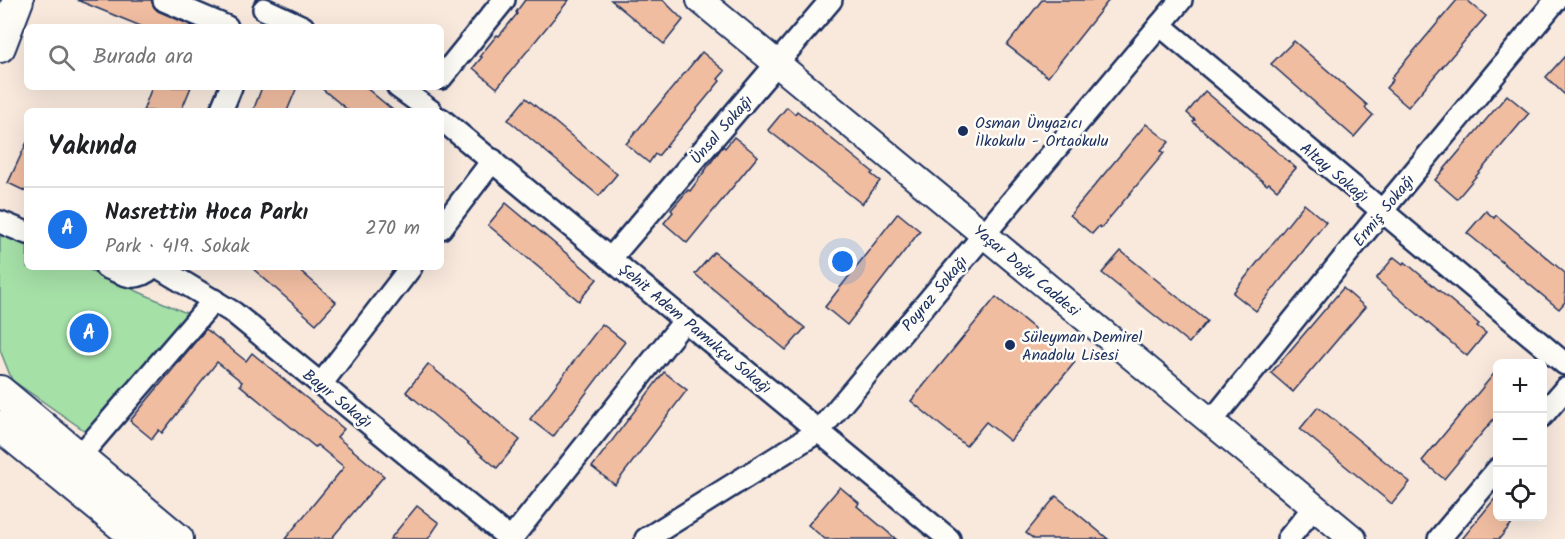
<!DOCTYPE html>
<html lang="tr">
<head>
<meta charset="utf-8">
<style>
	:root { --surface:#fff; --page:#f6f6f6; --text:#202124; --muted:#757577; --line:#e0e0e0; --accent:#1a73e8 }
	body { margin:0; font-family:Kalam,sans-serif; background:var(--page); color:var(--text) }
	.controls { position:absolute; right:18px; bottom:18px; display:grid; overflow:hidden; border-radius:9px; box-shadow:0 6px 24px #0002 }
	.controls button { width:54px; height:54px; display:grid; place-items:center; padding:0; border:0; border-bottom:2px solid var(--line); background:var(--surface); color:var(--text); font:30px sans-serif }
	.you { position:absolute; left:843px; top:262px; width:21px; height:21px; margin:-15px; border:4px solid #fff; border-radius:50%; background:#1a73e8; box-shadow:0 0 0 9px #1a73e833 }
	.badge { display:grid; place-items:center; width:39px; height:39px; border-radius:50%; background:var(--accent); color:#fff; font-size:20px; font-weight:700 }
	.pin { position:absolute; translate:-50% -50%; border:3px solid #fff; box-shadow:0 2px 6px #0006 }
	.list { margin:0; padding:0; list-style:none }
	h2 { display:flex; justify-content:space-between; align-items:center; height:78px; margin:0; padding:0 24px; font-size:26px }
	h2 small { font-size:20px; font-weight:400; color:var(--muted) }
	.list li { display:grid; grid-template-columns:39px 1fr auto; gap:18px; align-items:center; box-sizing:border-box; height:84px; padding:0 24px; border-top:2px solid var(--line) }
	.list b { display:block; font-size:22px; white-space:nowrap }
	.list p { margin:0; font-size:20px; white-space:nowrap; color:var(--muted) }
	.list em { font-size:20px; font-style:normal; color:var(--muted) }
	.icon { flex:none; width:33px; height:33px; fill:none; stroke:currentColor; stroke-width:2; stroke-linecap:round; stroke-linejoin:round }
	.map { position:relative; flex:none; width:1565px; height:539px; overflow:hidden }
	.search { position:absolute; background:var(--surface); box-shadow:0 6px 24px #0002; left:24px; top:24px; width:420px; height:66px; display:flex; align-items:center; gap:15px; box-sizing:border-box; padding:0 21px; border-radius:9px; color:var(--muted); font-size:22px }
	.panel { position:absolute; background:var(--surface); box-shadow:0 6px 24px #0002; left:24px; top:108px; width:420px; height:162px; border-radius:9px }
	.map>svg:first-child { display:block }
</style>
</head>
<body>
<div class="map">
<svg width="1565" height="539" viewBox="0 0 1565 539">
	<rect width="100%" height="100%" fill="#f9e9dd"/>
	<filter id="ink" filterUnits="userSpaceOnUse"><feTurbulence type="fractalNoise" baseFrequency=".0167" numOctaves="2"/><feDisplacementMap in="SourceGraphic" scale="12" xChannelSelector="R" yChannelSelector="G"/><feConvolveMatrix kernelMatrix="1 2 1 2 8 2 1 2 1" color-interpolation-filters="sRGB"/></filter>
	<g filter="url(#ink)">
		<polygon fill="#a5e0a7" stroke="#608882" stroke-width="1.5" points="0,230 27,242 27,267 83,267 193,316 91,435 12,380 0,350"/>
		<g fill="#f0bda1" stroke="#1b2f5e" stroke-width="1.5">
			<polygon points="77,0 151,0 154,7 158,11 195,27 143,27"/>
			<polygon points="525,0 569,0 497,88 473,68 482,57 480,56 497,35 499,36 517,14 516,12"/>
			<polygon points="611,0 663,0 683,20 664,44"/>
			<polygon points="1042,0 1109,0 1048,77 1007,45"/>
			<polygon points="1457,0 1467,0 1486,16 1408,107 1386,88 1393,80 1391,78"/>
			<polygon points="1294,41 1367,105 1365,108 1373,115 1354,137 1271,64"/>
			<polygon points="702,52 725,71 718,79 720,81 658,156 655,154 649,163 626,144"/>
			<polygon points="1565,56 1565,95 1546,77"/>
			<polygon points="152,87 191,87 181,111 143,111"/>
			<polygon points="262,87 297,87 287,111 253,111"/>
			<polygon points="320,87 365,87 394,111 349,111"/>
			<polygon points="1205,91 1296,168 1277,190 1269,183 1267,185 1193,122 1195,120 1187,113"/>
			<polygon points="1507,95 1529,113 1457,199 1435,180"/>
			<polygon points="526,98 617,174 599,196 508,120"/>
			<polygon points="787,107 795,114 797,111 873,172 871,174 880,181 862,204 768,130"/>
			<polygon points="1146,124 1169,142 1161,151 1164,153 1101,228 1099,226 1092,234 1070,215"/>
			<polygon points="734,137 758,156 687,243 664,223 673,212 671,210 688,190 690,191 723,146 725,148"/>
			<polygon points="27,142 27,192 8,183"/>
			<polygon points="506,203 597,279 579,301 488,225"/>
			<polygon points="1304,204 1326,222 1256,311 1233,293"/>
			<polygon points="1486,211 1494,218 1496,215 1565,273 1565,302 1559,309 1467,233"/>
			<polygon points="898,213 920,231 847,325 825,307"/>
			<polygon points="1121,251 1207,321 1189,343 1102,273"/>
			<polygon points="714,252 805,328 786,350 695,274"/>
			<polygon points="1394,257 1403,264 1405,262 1479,324 1477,326 1486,333 1467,356 1376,279"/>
			<polygon points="251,267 296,267 336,302 316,324"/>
			<polygon points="1343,288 1365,307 1293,392 1271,373"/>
			<polygon points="996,297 1075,362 1010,441 986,422 966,446 911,401"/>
			<polygon points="602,324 625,342 553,437 530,419"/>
			<polygon points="206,329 246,361 252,353 344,429 337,437 384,476 331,539 285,539 344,467 317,445 315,447 269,409 240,385 242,382 217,362 162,433 159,430 152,439 130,421"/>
			<polygon points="428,364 520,440 497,468 406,392"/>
			<polygon points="1497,370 1497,415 1444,479 1422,461"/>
			<polygon points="664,372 687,390 615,485 592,467"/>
			<polygon points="1318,407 1410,482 1392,504 1300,429"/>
			<polygon points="840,487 859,503 857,506 896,539 825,539 808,525"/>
			<polygon points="1056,496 1108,539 1034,539 1026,533"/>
			<polygon points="1497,496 1497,516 1518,516 1499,539 1462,539"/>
			<polygon points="417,506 439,523 428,539 390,539"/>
		</g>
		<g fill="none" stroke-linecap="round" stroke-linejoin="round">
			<defs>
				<g id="minor">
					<polyline points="164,0 227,27"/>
					<polyline points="264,9 303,27"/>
					<polyline points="1160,25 1565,364"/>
					<polyline points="441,78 504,0"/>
					<polyline points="398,87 431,111"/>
					<polyline points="221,111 231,87"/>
					<polyline points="441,119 949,539"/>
					<polyline points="0,222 27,233"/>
					<polyline points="441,228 493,160"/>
					<polyline points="611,258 831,0"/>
					<path d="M106,267C126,275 135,283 153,267"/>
					<polyline points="158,267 234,313 510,539"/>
					<polyline points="321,384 411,267"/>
					<polyline points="1542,416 1565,389"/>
					<polyline points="1211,422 1382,211 1556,0"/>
					<polyline points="79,457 214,300"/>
					<polyline points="511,539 685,320"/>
					<polyline points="646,539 819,431 1181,0"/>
					<polyline points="1288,539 1314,507"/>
					<polyline points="1439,539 1498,469"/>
				</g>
				<polyline id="tertiary" points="700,0 1353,539"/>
				<g id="secondary">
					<polyline points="0,47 18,0"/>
					<polyline points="0,391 178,539"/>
					<polyline points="0,426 138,539"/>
				</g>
			</defs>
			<use href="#minor" stroke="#1b2f5e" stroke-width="26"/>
			<use href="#tertiary" stroke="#1b2f5e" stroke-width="30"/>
			<use href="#secondary" stroke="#1b2f5e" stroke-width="34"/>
			<use href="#minor" stroke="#fdfcf7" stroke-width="21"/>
			<use href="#tertiary" stroke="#fdfcf7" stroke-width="26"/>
			<use href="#secondary" stroke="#fdfcf7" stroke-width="30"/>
		</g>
	</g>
	<g fill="#1b2f5e" stroke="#fdfcf7" stroke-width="2">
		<circle cx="963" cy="131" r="6"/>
		<circle cx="1010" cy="345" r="6"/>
	</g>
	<g text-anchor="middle" stroke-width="5" stroke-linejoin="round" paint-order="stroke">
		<g font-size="16" fill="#1b2f5e" stroke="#fdfcf7" text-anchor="start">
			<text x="975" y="128">Osman Ünyazıcı<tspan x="975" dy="18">İlkokulu - Ortaokulu</tspan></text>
			<text x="1022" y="342">Süleyman Demirel<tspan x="1022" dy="18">Anadolu Lisesi</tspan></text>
		</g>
		<g font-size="16" fill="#1b2f5e" stroke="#fdfcf7">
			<text transform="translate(721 129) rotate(-49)" y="6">Ünsal Sokağı</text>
			<text transform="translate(1335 172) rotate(40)" y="6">Altay Sokağı</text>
			<text transform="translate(1383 210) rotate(-51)" y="6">Ermiş Sokağı</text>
			<text transform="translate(1027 270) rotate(40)" y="6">Yaşar Doğu Caddesi</text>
			<text transform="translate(934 293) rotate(-50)" y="6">Poyraz Sokağı</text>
			<text transform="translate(696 328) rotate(40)" y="6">Şehit Adem Pamukçu Sokağı</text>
			<text transform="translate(338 398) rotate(39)" y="6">Bayır Sokağı</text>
		</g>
	</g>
</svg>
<div class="controls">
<button>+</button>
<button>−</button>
<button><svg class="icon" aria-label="locate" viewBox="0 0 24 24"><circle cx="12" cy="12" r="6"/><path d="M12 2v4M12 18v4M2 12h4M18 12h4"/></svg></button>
</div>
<div class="you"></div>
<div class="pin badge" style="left:89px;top:333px">A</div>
<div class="search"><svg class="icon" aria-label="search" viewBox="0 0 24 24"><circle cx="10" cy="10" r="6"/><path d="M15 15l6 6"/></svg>Burada ara</div>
<section class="panel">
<h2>Yakında<small></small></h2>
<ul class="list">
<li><span class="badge">A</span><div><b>Nasrettin Hoca Parkı</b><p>Park · 419. Sokak</p></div><em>270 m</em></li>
</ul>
</section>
</div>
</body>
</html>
